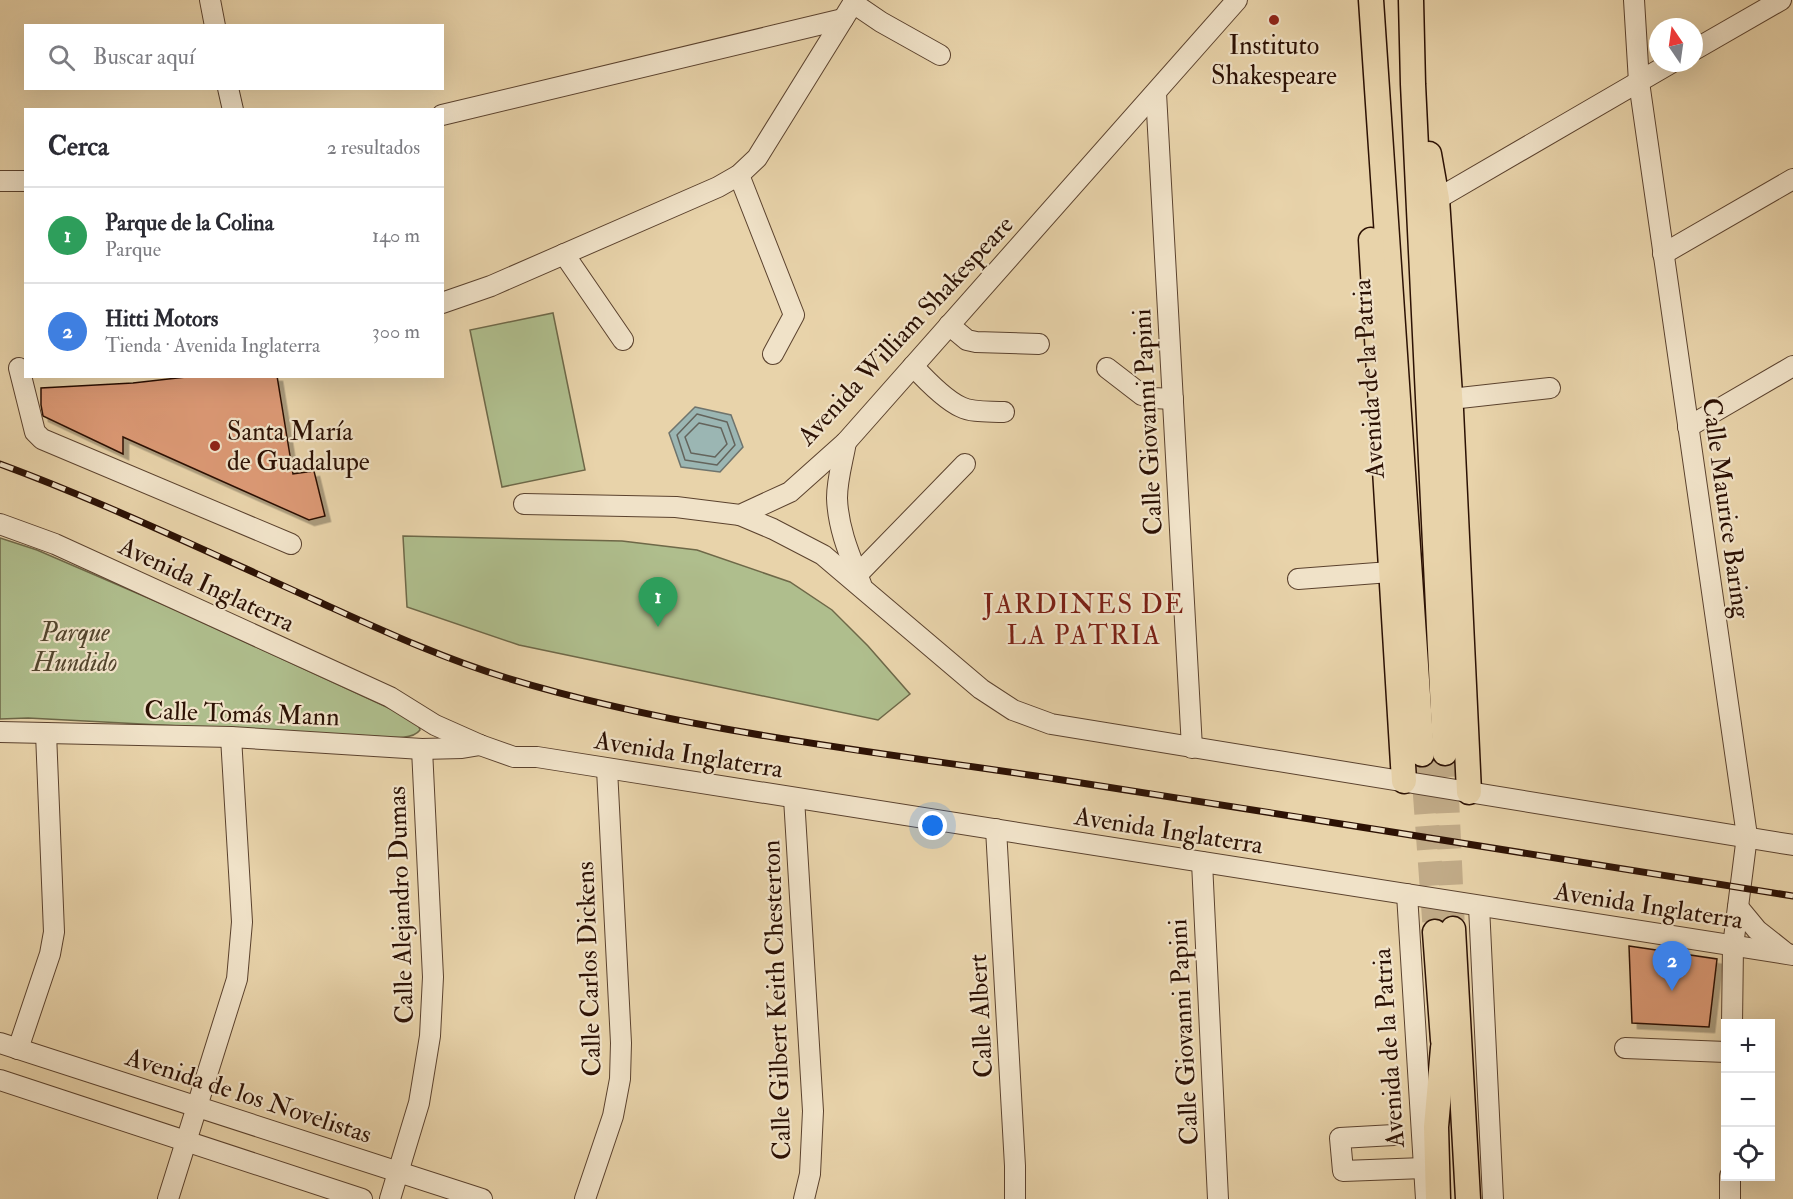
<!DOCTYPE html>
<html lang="es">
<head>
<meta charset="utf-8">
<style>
	:root { --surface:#fff; --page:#f7f7f7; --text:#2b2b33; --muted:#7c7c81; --line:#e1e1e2; --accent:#ea580c }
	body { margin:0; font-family:"IM FELL Double Pica",serif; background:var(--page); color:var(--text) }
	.controls { position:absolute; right:18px; bottom:18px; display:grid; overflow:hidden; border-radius:0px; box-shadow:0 6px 24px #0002 }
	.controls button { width:54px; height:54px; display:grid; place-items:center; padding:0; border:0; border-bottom:2px solid var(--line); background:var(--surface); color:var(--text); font:30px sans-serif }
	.compass { position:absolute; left:1649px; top:18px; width:54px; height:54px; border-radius:50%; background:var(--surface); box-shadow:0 6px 24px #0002; rotate:347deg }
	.you { position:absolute; left:933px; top:826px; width:21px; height:21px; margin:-15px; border:4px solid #fff; border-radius:50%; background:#1a73e8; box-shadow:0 0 0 9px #1a73e833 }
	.badge { display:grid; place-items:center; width:39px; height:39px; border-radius:50%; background:var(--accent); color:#fff; font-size:20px; font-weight:700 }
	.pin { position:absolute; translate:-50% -50px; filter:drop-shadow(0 2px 3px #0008) }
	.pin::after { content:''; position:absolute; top:32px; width:21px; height:18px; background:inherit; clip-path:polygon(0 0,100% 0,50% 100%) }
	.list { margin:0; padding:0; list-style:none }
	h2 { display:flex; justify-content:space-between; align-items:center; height:78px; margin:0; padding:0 24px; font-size:26px }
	h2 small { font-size:20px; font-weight:400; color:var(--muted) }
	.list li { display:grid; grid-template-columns:39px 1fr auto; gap:18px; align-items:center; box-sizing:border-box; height:96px; padding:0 24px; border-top:2px solid var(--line) }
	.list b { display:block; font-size:22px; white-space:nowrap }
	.list p { margin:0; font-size:20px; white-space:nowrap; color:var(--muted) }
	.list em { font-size:20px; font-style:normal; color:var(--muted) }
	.icon { flex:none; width:33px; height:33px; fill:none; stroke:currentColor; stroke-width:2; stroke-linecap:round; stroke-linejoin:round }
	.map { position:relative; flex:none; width:1793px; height:1199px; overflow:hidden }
	.search { position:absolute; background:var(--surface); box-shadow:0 6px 24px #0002; left:24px; top:24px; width:420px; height:66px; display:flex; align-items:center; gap:15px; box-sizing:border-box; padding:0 21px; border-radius:0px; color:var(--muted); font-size:22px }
	.panel { position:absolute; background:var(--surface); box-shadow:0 6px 24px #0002; left:24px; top:108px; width:420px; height:270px; border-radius:0px }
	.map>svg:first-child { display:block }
</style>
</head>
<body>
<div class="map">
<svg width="1793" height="1199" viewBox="0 0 1793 1199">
	<defs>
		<filter id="shadow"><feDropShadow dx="5.5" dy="5.5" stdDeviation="0" flood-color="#0004"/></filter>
	</defs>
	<rect width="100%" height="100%" fill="#e8d3aa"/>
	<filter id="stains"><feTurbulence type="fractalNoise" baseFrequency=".00333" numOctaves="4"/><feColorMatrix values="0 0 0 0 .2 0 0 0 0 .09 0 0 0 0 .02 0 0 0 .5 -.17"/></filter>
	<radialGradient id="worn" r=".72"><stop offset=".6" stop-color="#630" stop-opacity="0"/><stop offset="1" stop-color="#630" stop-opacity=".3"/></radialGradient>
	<g fill="#afbe8d" stroke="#6e6848" stroke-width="1.5">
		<polygon points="553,313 585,470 502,487 470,330"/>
		<polygon points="403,536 622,541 697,550 790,582 832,610 868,646 910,694 878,720 519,645 407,607"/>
		<path d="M0,538L37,550L176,610L417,721L420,730C411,742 384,736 370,736L28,718L0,719Z"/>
	</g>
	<polygon fill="#9bb6b3" stroke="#6f746d" stroke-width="1.5" points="695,407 731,415 743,447 720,472 681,467 669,433"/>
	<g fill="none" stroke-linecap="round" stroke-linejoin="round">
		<g stroke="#64645c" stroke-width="1.5">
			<polygon points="697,414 727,422 735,445 717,465 685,460 677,435"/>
			<polygon points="699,423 721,428 727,444 715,457 691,453 685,437"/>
		</g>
	</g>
	<g fill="#dc9975" stroke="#2c1104" stroke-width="1.5" filter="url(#shadow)">
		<polygon points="195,376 277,376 293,474 314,471 325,516 309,520 123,437 123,454 43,416 41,405 41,388 133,383"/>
		<polygon points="1629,946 1717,959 1709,1027 1632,1023"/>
	</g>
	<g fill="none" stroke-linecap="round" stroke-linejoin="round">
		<g stroke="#c2ac89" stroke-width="24" stroke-dasharray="24 12" stroke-linecap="butt">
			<polyline points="1445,753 1453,929"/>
			<polyline points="1422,754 1435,932"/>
		</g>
		<defs>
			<g id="minor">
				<polyline points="210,0 215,26"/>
				<polyline points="1634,0 1639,82 1747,836 1733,946 1732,1024"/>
				<polyline points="853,3 881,22 940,55"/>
				<polyline points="1694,50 1781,0"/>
				<polyline points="228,88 233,110"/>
				<polyline points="1156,93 1192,748"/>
				<polyline points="442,115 843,19"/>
				<polyline points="739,175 794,315 773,354"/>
				<polyline points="0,181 26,181"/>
				<polyline points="1437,199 1671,63"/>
				<polyline points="564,254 623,340"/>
				<polyline points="1663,254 1793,179"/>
				<polyline points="442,303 491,286 718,187 739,175 757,158 855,0"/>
				<polyline points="949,325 967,340 976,342 1039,344"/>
				<path d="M913,366C925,379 945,400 961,407C973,413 990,411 1004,412"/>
				<polyline points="19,368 35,432 42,439 291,544"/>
				<polyline points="1107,368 1142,395 1153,398 1173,399"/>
				<polyline points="1451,399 1550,388"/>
				<polyline points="1688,427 1793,366"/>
				<path d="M846,442C843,460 837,479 837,498C838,529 850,556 861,584"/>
				<polyline points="524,504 676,507 740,515 790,492 846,442 1237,0"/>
				<polyline points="740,515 773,529 823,555 981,689 1013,710 1051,724 1793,845"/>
				<polyline points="0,524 55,544 390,697 435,725 480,745 514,757 537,757 1793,955"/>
				<polyline points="857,575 965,464"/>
				<polyline points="1298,579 1390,572"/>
				<polyline points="0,732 231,737 422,749 462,748 480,745"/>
				<polyline points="794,798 813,1111 810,1174 804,1199"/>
				<polyline points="996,829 1015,1166 1015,1199"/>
				<polyline points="1202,862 1218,1199"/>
				<polyline points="1407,894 1426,1199"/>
				<polyline points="1479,906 1493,1199"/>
				<polyline points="1738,907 1757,930 1786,953"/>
				<polyline points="0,1043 482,1199"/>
				<polyline points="1625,1048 1726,1052"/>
				<polyline points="18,1049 50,954 54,932 46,733"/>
				<polyline points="0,1080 362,1199"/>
				<polyline points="1394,1135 1340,1138 1343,1171 1424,1168"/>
				<polyline points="168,1199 237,979 242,922 231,737"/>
				<polyline points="390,1199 419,1103 430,1036 433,977 422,749"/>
				<polyline points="585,1199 613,1116 620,1079 621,1043 607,769"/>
				<polyline points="1730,1199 1730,1176"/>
			</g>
			<g id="major">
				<polyline points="1371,0 1422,754"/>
				<polyline points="1411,0 1413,84 1445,753"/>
				<polyline points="1429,154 1437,199 1451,410 1469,792"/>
				<polyline points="1371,240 1404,781"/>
				<polyline points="1453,929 1468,1199"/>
				<polyline points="1435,932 1443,1040"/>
				<polyline points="1438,1199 1436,1127 1443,1048"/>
			</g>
		</defs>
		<use href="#minor" stroke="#5b422e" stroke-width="22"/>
		<use href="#major" stroke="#2c1104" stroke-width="27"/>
		<use href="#minor" stroke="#f0e2c8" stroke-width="20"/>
		<use href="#major" stroke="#e8d3aa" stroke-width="24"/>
		<defs>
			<path id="rail" d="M0,464C108,504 212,554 317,601C379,629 441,658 507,678C685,732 873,751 1056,779C1302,817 1547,857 1793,896"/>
		</defs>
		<use href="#rail" stroke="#2c1104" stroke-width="7"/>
		<use href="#rail" stroke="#f0e2c8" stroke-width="4.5" stroke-dasharray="14" stroke-linecap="butt"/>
	</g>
	<g fill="#8f2418" stroke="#f0e2c8" stroke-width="2">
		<circle cx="1274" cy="20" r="6"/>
		<circle cx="215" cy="446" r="6"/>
	</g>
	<g text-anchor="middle" stroke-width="4.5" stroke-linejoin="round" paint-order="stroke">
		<g font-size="26" fill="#2c1104" stroke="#f0e2c8">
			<text x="1274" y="54">Instituto<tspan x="1274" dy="30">Shakespeare</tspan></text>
			<text x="227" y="440" text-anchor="start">Santa María<tspan x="227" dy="30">de Guadalupe</tspan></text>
		</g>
		<g font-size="26" fill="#2c1104" stroke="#f0e2c8">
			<text transform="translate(905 330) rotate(-47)" y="9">Avenida William Shakespeare</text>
			<text transform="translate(1368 379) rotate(-94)" y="9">Avenida de la Patria</text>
			<text transform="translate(1147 422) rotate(-93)" y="9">Calle Giovanni Papini</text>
			<text transform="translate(1727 508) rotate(82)" y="9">Calle Maurice Baring</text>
			<text transform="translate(207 584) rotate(25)" y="9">Avenida Inglaterra</text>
			<text transform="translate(242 713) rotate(2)" y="9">Calle Tomás Mann</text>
			<text transform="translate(689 754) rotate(9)" y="9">Avenida Inglaterra</text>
			<text transform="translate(1169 830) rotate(9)" y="9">Avenida Inglaterra</text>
			<text transform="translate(400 905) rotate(-92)" y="9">Calle Alejandro Dumas</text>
			<text transform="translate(1649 905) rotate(9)" y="9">Avenida Inglaterra</text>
			<text transform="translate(588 969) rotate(-92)" y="9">Calle Carlos Dickens</text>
			<text transform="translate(776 1000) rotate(-92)" y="9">Calle Gilbert Keith Chesterton</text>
			<text transform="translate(980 1016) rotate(-93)" y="9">Calle Albert</text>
			<text transform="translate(1183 1032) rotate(-93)" y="9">Calle Giovanni Papini</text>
			<text transform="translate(1388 1048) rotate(-94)" y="9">Avenida de la Patria</text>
			<text transform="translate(249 1095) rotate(18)" y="9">Avenida de los Novelistas</text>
		</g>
		<g font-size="26" font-style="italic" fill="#53452d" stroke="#f0e2c8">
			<text x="75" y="641">Parque<tspan x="75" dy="30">Hundido</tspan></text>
		</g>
		<g font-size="27" letter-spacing="1.5" fill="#7a1f14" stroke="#f0e2c8">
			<text x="1084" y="613">JARDINES DE<tspan x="1084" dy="31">LA PATRIA</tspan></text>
		</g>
	</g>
	<rect width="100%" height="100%" filter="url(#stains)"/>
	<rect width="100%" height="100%" fill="url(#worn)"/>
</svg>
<div class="controls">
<button>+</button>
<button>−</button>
<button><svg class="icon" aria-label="locate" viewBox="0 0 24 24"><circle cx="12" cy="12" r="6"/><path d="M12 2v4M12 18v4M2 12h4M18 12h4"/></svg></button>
</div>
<svg class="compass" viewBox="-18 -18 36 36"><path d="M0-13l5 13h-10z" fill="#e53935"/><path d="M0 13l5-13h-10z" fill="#7c7c81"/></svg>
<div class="you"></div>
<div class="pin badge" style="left:658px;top:627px;background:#2e9e5b">1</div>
<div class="pin badge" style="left:1672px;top:991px;background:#3f7fe0">2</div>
<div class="search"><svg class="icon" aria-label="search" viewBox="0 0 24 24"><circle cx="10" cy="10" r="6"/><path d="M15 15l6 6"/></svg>Buscar aquí</div>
<section class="panel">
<h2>Cerca<small>2 resultados</small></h2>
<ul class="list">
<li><span class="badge" style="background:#2e9e5b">1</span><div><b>Parque de la Colina</b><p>Parque</p></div><em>140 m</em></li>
<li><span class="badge" style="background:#3f7fe0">2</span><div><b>Hitti Motors</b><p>Tienda · Avenida Inglaterra</p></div><em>300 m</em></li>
</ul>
</section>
</div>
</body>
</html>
